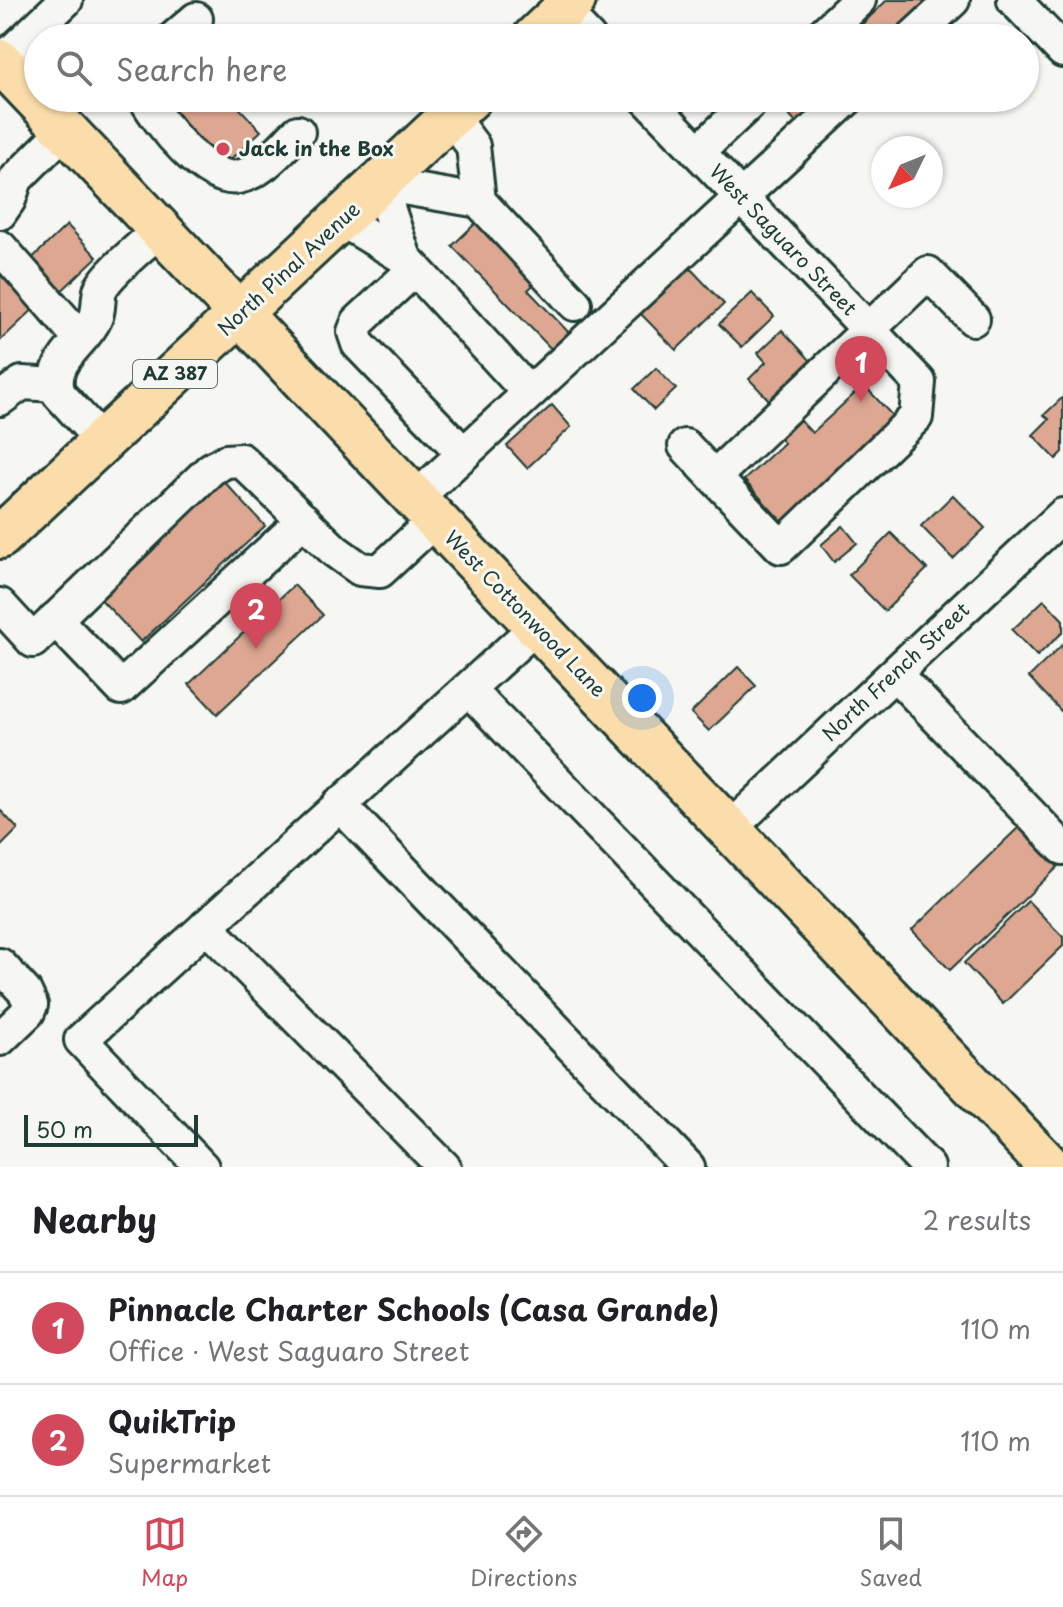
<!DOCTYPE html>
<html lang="en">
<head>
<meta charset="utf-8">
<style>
	:root { --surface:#fff; --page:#f2f2f2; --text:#202124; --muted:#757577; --line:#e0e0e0; --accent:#d1495b }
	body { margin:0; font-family:"Playpen Sans",sans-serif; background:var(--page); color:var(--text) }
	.compass { position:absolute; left:871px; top:136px; width:72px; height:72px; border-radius:50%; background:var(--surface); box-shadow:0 2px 6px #0004; rotate:227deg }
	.scale { position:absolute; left:24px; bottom:20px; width:174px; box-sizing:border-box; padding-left:8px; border:4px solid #1f3d34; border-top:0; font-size:22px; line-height:28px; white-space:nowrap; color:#1f3d34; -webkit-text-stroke:6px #f6f6f2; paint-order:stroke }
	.you { position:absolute; left:642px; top:698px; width:28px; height:28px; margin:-20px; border:6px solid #fff; border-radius:50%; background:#1a73e8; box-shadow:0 0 0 12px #1a73e833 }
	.badge { display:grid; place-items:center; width:52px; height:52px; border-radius:50%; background:var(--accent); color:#fff; font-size:26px; font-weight:700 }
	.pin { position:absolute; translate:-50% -66px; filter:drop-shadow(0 2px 4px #0008) }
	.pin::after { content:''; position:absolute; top:42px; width:28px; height:24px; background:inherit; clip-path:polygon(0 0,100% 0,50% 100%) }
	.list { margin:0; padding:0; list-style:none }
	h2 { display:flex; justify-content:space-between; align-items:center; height:104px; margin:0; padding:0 32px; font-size:34px }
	h2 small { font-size:26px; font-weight:400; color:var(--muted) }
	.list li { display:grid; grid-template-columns:52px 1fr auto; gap:24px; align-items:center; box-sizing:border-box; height:112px; padding:0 32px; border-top:2px solid var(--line) }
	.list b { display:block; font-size:30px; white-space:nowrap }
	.list p { margin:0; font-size:26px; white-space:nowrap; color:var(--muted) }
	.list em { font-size:26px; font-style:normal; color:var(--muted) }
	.icon { flex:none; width:44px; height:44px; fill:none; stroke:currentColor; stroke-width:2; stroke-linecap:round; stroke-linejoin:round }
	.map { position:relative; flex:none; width:1063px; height:1167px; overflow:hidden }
	.search { position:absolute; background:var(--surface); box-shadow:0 2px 6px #0004; left:24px; right:24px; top:24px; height:88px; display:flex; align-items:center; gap:20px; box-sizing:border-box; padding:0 28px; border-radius:44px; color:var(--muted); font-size:30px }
	.sheet { height:328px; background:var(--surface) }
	nav { display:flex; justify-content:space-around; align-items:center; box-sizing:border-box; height:112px; border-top:2px solid var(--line); background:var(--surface); font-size:22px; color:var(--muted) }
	nav a { display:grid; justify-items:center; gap:4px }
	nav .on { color:var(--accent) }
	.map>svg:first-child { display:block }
</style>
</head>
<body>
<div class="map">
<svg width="1063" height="1167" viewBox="0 0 1063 1167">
	<rect width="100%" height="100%" fill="#f6f6f2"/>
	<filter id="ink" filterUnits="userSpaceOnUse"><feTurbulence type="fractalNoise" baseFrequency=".0125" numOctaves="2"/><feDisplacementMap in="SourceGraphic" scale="16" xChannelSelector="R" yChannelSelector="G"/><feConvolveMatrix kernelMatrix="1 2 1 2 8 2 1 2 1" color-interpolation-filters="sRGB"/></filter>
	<g filter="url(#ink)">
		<g fill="#dda792" stroke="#1f3d34" stroke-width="2">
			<polygon points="887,0 938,0 899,38 848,38"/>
			<polygon points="156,98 230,98 261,131 221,168"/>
			<polygon points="785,98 836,98 803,130 778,104"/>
			<polygon points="481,218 539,279 528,290 576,340 559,357 452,246"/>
			<polygon points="67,225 97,257 53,299 23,267"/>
			<polygon points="0,259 41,302 0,341"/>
			<polygon points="689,267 724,304 676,350 641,314"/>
			<polygon points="752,293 774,316 742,347 719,324"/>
			<polygon points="782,330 812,362 771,402 749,379 766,362 758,353"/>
			<polygon points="656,368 676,389 654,410 634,389"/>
			<polygon points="864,385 898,422 785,525 744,480 784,443 780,439 800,420 812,433"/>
			<polygon points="1063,397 1063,452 1056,459 1033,435 1049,419 1044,415"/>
			<polygon points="552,405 571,427 527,468 507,446"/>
			<polygon points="220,477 265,526 141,642 95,593"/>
			<polygon points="953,495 985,528 953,559 921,526"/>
			<polygon points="843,526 857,543 834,562 821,545"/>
			<polygon points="891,533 927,569 885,611 849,575"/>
			<polygon points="294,585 323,615 217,714 189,684"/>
			<polygon points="1044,600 1063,620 1063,632 1037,656 1012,630"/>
			<polygon points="1063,644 1063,709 1061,711 1029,677"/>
			<polygon points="738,667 756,686 709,731 691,713"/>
			<polygon points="0,810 18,829 0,847"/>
			<polygon points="1019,827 1058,867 950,970 912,930"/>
			<polygon points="1028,901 1063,937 1063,946 1003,1004 964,963"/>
		</g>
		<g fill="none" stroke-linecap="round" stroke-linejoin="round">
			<defs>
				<g id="minor">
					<polyline points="1014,0 1063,51"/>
					<polyline points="563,11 589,38"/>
					<polyline points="174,38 196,19"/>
					<polyline points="819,38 859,0"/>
					<polyline points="912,38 953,0"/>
					<polyline points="1,62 66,0"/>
					<path d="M145,98C159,123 206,183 238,177C263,172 280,149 298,132"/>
					<path d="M646,98C737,193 828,287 919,382L916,417L781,547L714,477L928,273L973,319"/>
					<polyline points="451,117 473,146 479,201 575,304"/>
					<polyline points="698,152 755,98"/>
					<polyline points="0,213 9,200 16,179 65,130"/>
					<polyline points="342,220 405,258 380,184 479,201"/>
					<polyline points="0,247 79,337"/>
					<polyline points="405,258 529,393"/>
					<polyline points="415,269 358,322 354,332 358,344 464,454"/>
					<polyline points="0,399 22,383 56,385"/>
					<path d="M102,441L59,394C47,361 84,344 95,319C100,310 97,297 101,288C111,270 144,245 159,230"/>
					<polyline points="685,446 714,477"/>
					<polyline points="415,499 848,98"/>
					<polyline points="0,605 33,641 211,469 226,461 241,460 335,551 360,569 380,571 435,520"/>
					<polyline points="55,619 121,688 304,520"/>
					<polyline points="895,674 1063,848"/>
					<polyline points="469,690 928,1167"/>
					<polyline points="339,804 688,1167"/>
					<polyline points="728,830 1063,515"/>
					<polyline points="206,926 444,1167"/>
					<polyline points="0,965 25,992 31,1005 28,1012 0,1039"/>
					<polyline points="202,1167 81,1040 537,626"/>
				</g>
				<g id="major">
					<polyline points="534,38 574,0"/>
					<polyline points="0,61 1050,1167"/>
					<polyline points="0,537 470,98"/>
				</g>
			</defs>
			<use href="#minor" stroke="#1f3d34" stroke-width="38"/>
			<use href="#major" stroke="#1f3d34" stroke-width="48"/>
			<use href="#minor" stroke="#f6f6f2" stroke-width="32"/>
			<use href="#major" stroke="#fbddab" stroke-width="42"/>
		</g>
	</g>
	<circle fill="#d1495b" stroke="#f6f6f2" stroke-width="3" cx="223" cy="149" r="8"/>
	<g text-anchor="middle" stroke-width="6" stroke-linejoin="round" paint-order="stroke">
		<rect fill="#f6f6f2" stroke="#60746d" stroke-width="2" x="133" y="360" width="84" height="28" rx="6"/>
		<g font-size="18" font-weight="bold" fill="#1f3d34">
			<text x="175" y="380">AZ 387</text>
		</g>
		<g font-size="20" font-weight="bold" fill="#1f3d34" stroke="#f6f6f2" text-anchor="start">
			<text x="239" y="156">Jack in the Box</text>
		</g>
		<g font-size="20" fill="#1f3d34" stroke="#f6f6f2">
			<text transform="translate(783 240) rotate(46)" y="7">West Saguaro Street</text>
			<text transform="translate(289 269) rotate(-43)" y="7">North Pinal Avenue</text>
			<text transform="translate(525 614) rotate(46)" y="7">West Cottonwood Lane</text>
			<text transform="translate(896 672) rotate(-43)" y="7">North French Street</text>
		</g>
	</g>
</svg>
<svg class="compass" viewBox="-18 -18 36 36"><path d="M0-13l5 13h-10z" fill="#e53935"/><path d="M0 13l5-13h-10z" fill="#757577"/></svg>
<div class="scale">50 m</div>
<div class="you"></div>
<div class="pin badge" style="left:861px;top:402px">1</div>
<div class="pin badge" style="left:256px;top:649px">2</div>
<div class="search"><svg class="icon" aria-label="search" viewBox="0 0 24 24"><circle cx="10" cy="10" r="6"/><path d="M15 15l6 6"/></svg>Search here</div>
</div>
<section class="sheet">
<h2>Nearby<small>2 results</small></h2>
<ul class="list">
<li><span class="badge">1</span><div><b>Pinnacle Charter Schools (Casa Grande)</b><p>Office · West Saguaro Street</p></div><em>110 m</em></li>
<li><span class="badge">2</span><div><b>QuikTrip</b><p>Supermarket</p></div><em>110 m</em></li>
</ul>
</section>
<nav>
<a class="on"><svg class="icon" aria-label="map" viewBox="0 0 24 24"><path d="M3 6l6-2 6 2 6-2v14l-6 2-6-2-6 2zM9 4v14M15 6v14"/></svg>Map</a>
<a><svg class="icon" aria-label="directions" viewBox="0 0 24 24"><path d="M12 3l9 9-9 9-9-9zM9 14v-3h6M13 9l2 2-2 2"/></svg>Directions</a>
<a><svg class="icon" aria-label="saved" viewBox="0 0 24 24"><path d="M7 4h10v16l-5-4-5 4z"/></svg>Saved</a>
</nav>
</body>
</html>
